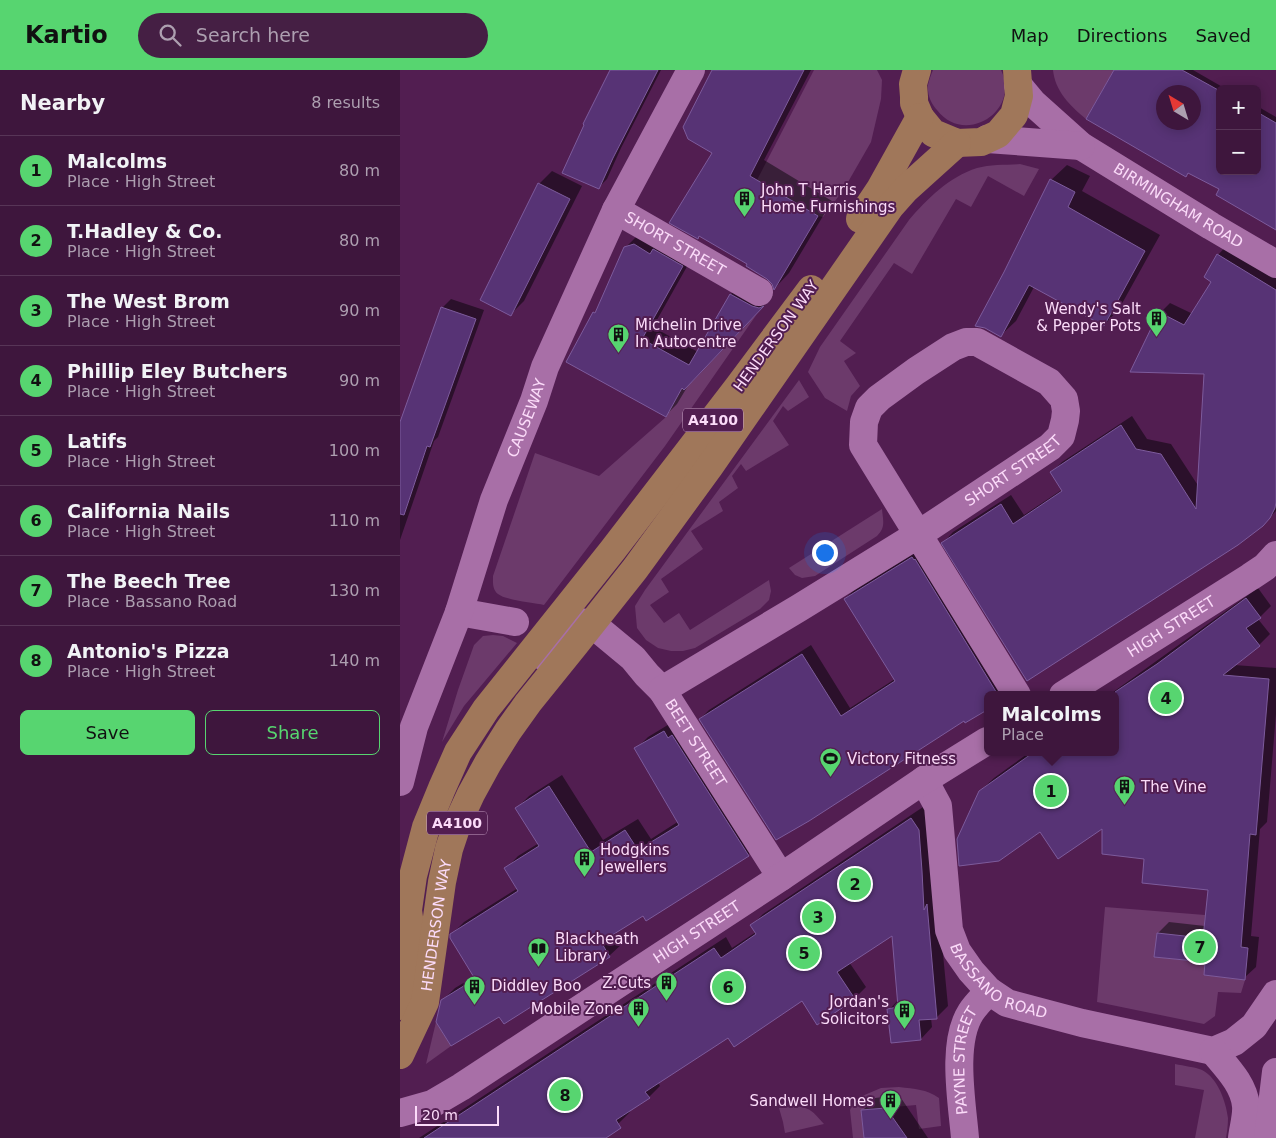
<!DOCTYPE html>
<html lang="en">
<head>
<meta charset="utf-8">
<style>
	:root { --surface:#3e163d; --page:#451f44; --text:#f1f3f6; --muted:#ad9fb0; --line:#573557; --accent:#57d570 }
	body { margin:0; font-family:"DejaVu Sans",sans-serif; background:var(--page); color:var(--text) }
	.controls { position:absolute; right:15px; top:15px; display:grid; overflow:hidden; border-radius:8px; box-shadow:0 2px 12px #0003 }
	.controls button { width:45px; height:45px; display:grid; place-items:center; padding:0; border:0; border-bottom:1px solid var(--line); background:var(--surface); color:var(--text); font:25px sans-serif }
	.compass { position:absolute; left:756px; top:15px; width:45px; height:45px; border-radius:50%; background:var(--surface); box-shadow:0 2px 12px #0003; rotate:322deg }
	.scale { position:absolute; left:15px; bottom:12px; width:84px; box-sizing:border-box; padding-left:5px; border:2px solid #fbdbf9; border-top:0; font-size:14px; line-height:18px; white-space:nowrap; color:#fbdbf9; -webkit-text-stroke:4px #521e51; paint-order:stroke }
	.you { position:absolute; left:424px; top:482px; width:18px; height:18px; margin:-12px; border:4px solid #fff; border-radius:50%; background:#1a73e8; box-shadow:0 0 0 8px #1a73e833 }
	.badge { display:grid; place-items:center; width:32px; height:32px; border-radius:50%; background:var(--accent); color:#111; font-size:16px; font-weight:700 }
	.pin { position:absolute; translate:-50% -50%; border:2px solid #fff; box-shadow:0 1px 5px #0006 }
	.popup { position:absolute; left:584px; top:621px; width:135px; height:65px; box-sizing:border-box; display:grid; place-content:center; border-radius:8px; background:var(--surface); filter:drop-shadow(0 1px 4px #0005); font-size:16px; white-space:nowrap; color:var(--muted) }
	.popup b { font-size:19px; color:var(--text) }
	.popup::after { content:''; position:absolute; left:50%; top:100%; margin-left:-10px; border:10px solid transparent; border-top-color:var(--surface) }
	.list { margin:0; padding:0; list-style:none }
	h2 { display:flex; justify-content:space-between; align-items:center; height:65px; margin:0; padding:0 20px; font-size:21px }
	h2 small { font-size:16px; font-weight:400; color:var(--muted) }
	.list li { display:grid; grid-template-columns:32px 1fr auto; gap:15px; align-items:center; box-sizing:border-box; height:70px; padding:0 20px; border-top:1px solid var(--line) }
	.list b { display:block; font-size:19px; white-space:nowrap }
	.list p { margin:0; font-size:16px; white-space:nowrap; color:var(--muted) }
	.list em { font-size:16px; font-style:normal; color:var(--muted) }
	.actions { display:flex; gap:10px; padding:15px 20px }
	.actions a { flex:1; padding:11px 0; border:1px solid var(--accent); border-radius:8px; text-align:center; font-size:18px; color:var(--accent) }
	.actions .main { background:var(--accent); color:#111 }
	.icon { flex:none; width:28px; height:28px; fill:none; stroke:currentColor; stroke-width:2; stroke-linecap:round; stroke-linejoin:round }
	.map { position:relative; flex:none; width:876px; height:1068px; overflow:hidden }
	header { display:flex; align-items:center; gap:30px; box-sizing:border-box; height:70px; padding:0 25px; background:var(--accent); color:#111 }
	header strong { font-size:24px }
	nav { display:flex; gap:28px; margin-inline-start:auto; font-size:18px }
	.search { width:350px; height:45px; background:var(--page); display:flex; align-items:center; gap:12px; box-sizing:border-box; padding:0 18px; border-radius:28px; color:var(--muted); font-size:19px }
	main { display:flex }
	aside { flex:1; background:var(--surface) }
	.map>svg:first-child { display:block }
</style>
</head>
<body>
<header>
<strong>Kartio</strong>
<div class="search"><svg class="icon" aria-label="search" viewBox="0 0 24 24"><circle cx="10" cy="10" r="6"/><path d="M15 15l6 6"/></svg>Search here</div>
<nav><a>Map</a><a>Directions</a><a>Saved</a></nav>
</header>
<main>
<aside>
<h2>Nearby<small>8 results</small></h2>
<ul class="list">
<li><span class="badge">1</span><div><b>Malcolms</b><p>Place · High Street</p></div><em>80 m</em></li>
<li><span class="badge">2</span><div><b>T.Hadley &amp; Co.</b><p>Place · High Street</p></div><em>80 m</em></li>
<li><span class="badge">3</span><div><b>The West Brom</b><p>Place · High Street</p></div><em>90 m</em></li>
<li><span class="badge">4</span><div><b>Phillip Eley Butchers</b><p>Place · High Street</p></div><em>90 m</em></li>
<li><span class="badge">5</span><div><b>Latifs</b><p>Place · High Street</p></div><em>100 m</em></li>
<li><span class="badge">6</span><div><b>California Nails</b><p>Place · High Street</p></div><em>110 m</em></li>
<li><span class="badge">7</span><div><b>The Beech Tree</b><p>Place · Bassano Road</p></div><em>130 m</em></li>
<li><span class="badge">8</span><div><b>Antonio's Pizza</b><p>Place · High Street</p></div><em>140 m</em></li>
</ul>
<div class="actions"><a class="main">Save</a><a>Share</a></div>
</aside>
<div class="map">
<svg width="876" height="1068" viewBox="0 0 876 1068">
	<rect width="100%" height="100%" fill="#521e51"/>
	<g fill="#6c3a6b">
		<polygon points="414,0 477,0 482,10 481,29 471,72 444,119 423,147 418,146 357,110"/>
		<path d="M533,0H601C621,42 564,76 537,40C531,34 527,24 528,15C529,10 531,5 533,0Z"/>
		<path d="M653,0H714L686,49C670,36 655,21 653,0Z"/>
		<path d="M620,94L639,99L624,126L588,106L571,137L556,129L512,204L494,193L440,271L456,283L444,291L460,316L451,326L447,341L425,328L408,302L420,277L509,150C527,129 549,107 577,98C590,94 606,95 620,94Z"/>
		<path d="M357,244L265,376L144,535C134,533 105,530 98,524C92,519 93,512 93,506L135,383L199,406L266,347L287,309L292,312Z"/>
		<polygon points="399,310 409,327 388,341 383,336 373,351 389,375 346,401 341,394 332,406 338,418 319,432 323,441 291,461 303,479 261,509 269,522 250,535 264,553 279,543 290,560 369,510 371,521 369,530 360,539 295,578 283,581 271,581 258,578 246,570 237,558 235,536 245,520"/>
		<path d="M482,439C483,451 486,457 477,466L415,506L402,508L395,505L389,498Z"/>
		<polygon points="93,565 103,566 117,573 64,636 42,672 58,620 74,575 83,566"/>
		<polygon points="705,837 805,845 803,868 757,863 755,887 805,892 804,905 845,910 841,923 818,922 815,946 804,954 697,932"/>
		<polygon points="36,952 51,976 26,994"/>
		<path d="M775,994C784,996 795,997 802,1000C818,1008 826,1032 828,1048C828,1055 827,1062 826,1068H795L804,1020L775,1015Z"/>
		<path d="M499,1017C515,1019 526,1019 539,1028L541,1056L519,1059L516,1035L461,1040L464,1068H453L450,1040L455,1029L481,1018Z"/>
		<path d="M393,1036C411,1037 413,1042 424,1054L385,1063L383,1052L379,1038Z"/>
	</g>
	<g fill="#0007" fill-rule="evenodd">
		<polygon points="212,0 261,0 221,78 207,109 198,118"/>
		<polygon points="314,0 411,0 364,90 432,131 389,203 375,218 313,82"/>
		<path d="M715,0H793L826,19H820V101H857V36L876,47V158L821,119ZM764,22H794V52H764Z"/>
		<polygon points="667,95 690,106 682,121 760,165 719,239 704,255 634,217 616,251 600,266 651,110"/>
		<polygon points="152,101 182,116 124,231 111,244 81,230 139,114"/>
		<polygon points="237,166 294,184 253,257 298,282 331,224 343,212 371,226 373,226 289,314 277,334 266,345 194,243 199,238 225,178"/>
		<polygon points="828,174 876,203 876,441 862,455 543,473 553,462 611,425 624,445 663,419 652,402 662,392 732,346 747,369 771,374 799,417 805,303 760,243 770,233 793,244 813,211 818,185"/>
		<polygon points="51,229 84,240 38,367 34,371 0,470 0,356 42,238"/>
		<polygon points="521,479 606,625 587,625 587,638 566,651 564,649 300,649 309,640 411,575 450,638 495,609 445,529 454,520"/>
		<polygon points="858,518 871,536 858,549 870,564 859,575 834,595 876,598 876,644 867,752 860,759 851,866 859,867 856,897 844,908 807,891 758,863 769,852 805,856 809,818 703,757 640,760 580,721 594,708 630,682 715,682 715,625 709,625"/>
		<polygon points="276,650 360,772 348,785 243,844 214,862 222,874 209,886 104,953 100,945 42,931 55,918 75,906 52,864 64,852 118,818 106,799 118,786 139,773 117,738 129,726 162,705 203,770 238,749 251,769 279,751 236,679 248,667"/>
		<polygon points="523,737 530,749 548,936 537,947 531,948 532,957 521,969 489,940 498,930 493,864 449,892 466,917 455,928 418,953 402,930 328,966 258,1012 260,1016 249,1027 228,1040 230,1042 218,1054 197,1068 19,1068 326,867 332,878 356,862 352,855 363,844"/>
		<polygon points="499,1025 528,1068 465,1068 462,1041 475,1028"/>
	</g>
	<g fill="#573375" stroke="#7d5b9c" fill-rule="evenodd">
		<polygon points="210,0 258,0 213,88 199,119 162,103 184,55 183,54"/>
		<polygon points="312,0 404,0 350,106 418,146 374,220 372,214 367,209 346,196 347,194 299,166 298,169 269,153 312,83 288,69 283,57"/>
		<path d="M714,0H782L820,21V101H857V42L876,53V160L816,125L819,119L788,103L786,107L686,49ZM764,22H794V52H764Z"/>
		<polygon points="650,109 675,122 668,137 745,181 704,256 629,215 601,267 585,258 575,256 604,202"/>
		<polygon points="138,113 170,129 111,246 80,230"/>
		<polygon points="234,174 250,184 253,179 283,196 242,269 289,295 330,224 352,236 359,238 364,236 284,320 282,318 266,347 166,292 193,242 195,243 224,177"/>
		<polygon points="817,184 876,220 876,432 875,438 870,448 863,456 838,475 627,611 541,473 601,434 613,454 662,421 650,402 721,355 736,379 761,384 796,439 804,304 730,302 759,242 784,255 811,212 804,207"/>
		<polygon points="41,237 76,249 30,377 27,376 4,445 0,444 0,352"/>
		<polygon points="512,487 514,490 515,489 598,625 587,625 587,640 565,653 564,651 409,751 376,770 299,649 402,584 441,646 495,611 444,529"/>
		<polygon points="846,528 861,548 846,558 860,576 823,605 869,609 856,765 850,764 841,877 848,878 845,910 804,905 805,892 754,887 757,863 803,868 808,820 742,813 744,789 702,784 702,759 658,789 640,762 599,791 559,796 557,769 579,721 634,682 715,682 715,622 757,594"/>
		<polygon points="264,661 268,668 272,665 349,786 246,851 243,846 201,872 210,887 104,954 99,947 51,976 36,952 41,930 75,909 50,868 50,864 118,821 104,798 139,776 115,738 149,716 191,782 225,760 238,780 279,755 234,678"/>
		<polygon points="511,748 519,760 522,801 524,840 527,834 537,949 519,950 521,970 491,973 487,939 498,937 492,866 437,902 455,929 417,955 402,931 334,977 328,968 245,1022 250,1028 216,1050 221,1058 206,1068 24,1068 314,878 321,888 356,864 350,855"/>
		<polygon points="486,1038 507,1068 464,1068 461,1040"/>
	</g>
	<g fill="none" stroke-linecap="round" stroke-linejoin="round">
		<g stroke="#a86fa7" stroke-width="28">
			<path id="s1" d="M618,15L633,33L681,76L811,156L876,194"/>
			<polyline points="587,69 681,76"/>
			<path id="s2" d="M216,140L359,222"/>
			<polyline points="59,542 115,552"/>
			<path id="s3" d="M144,587L163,564L175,551L192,554L233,588L247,605L262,620L381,807"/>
			<path id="s4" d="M262,620L399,538L519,464L650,377L661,366L665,350L666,341L664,329L649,312L577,272H566L553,277L516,301L479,328L469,338L464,352L463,375L617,625"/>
			<path id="s5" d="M663,625L850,507L865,497L876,485"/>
			<path id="s6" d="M524,710L538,736L549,860L557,881L571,901L589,921L607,933L682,953L813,981L834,972L854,956L876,924"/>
			<path id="s7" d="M0,712L14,657L59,542L94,430L134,331L145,297L216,140L291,0"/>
			<path d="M813,981C826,997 844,1014 846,1036C847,1045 843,1059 842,1068"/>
			<path id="s8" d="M0,1043L32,1034L61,1017L381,807L524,710L587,671"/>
			<path id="s9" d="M565,1068C562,1032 551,973 571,942C576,934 583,928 589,921"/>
			<polyline points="868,1068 876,1002"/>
		</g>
		<g stroke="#a0775a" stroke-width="28">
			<polyline points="517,0 513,14 514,27 514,33 520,47 533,63 557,73 581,72 598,64 614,45 619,26 617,0"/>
			<polyline points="460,149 480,119 520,47"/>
			<polyline points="0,936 10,898 12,870 8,840 13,806 26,757 42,718 58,682 86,639 212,481 338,317 411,219"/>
			<path id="s10" d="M0,985L25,932L42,812L49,779L58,752L71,724L88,693L108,661L128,633L174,576L235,499L310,396L490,137L506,119L557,73"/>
		</g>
	</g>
	<defs>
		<symbol id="building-pin" viewBox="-11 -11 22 30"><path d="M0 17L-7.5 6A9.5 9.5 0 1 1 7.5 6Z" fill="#57d570" stroke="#521e51"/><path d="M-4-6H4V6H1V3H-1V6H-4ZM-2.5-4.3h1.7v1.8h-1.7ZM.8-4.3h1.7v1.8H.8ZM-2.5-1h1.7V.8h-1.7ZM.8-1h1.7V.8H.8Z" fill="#111"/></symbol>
		<symbol id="stadium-pin" viewBox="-11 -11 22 30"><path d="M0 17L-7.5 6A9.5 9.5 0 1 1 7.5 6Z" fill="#57d570" stroke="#521e51"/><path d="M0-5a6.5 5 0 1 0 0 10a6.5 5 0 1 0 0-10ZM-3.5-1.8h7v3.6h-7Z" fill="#111"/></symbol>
		<symbol id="library-pin" viewBox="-11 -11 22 30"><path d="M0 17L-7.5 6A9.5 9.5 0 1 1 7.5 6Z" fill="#57d570" stroke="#521e51"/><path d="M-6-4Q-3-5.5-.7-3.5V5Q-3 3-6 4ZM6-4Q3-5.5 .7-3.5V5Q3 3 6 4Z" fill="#111"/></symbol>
	</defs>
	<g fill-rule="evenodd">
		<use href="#building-pin" x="332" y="116" width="25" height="34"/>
		<use href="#building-pin" x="744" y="236" width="25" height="34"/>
		<use href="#building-pin" x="206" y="252" width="25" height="34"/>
		<use href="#stadium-pin" x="418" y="676" width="25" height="34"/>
		<use href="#building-pin" x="712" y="704" width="25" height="34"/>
		<use href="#building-pin" x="172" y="776" width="25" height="34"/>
		<use href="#library-pin" x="126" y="866" width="25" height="34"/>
		<use href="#building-pin" x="254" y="900" width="25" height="34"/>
		<use href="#building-pin" x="62" y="904" width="25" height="34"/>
		<use href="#building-pin" x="226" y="926" width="25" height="34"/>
		<use href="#building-pin" x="492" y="928" width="25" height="34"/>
		<use href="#building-pin" x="478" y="1018" width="25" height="34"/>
	</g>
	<g text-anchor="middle" stroke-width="4" stroke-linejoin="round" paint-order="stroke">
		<g fill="#521e51" stroke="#c8a2c7" stroke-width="1">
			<rect x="283" y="338.5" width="60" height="23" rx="4"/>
			<rect x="27" y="741.5" width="60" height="23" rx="4"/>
		</g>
		<g font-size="14" font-weight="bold" fill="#fbdbf9">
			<text x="313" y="355">A4100</text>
			<text x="57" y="758">A4100</text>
		</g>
		<g font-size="15" fill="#fbdbf9" stroke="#521e51" text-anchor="start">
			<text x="361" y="125">John T Harris<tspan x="361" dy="17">Home Furnishings</tspan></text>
			<text x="741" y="244" text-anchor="end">Wendy's Salt<tspan x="741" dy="17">&amp; Pepper Pots</tspan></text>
			<text x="235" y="260">Michelin Drive<tspan x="235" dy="17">In Autocentre</tspan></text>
			<text x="447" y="694">Victory Fitness</text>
			<text x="741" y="722">The Vine</text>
			<text x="200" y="785">Hodgkins<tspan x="200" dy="17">Jewellers</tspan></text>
			<text x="155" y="874">Blackheath<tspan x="155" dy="17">Library</tspan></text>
			<text x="251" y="918" text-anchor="end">Z.Cuts</text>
			<text x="91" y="921">Diddley Boo</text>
			<text x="489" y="937" text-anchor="end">Jordan's<tspan x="489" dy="17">Solicitors</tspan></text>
			<text x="223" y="944" text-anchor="end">Mobile Zone</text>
			<text x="474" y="1036" text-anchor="end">Sandwell Homes</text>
		</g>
		<g font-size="15" fill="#fbdbf9" stroke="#521e51">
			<text dy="5" stroke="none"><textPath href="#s1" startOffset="202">BIRMINGHAM ROAD</textPath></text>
			<text dy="5" stroke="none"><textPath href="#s2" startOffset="68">SHORT STREET</textPath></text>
			<text transform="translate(376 266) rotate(-54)" y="5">HENDERSON WAY</text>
			<text dy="5" stroke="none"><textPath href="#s7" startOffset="386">CAUSEWAY</textPath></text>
			<text dy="5" stroke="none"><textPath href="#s4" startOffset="414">SHORT STREET</textPath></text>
			<text dy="5" stroke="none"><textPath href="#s5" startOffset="128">HIGH STREET</textPath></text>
			<text dy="5" stroke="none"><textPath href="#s3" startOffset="224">BEET STREET</textPath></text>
			<text dy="5" stroke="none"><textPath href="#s10" startOffset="136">HENDERSON WAY</textPath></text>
			<text dy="5" stroke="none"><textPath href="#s8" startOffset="349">HIGH STREET</textPath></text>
			<text dy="5" stroke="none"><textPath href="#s6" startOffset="230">BASSANO ROAD</textPath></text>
			<text dy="5" stroke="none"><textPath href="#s9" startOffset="78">PAYNE STREET</textPath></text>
		</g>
	</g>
</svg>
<div class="controls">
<button>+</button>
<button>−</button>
</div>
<svg class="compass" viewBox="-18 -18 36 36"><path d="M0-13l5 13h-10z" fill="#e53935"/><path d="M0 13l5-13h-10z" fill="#ad9fb0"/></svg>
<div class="scale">20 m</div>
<div class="you"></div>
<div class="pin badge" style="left:651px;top:721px">1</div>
<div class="popup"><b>Malcolms</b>Place</div>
<div class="pin badge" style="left:455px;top:814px">2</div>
<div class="pin badge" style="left:418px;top:847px">3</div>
<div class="pin badge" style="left:766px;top:628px">4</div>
<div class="pin badge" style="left:404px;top:883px">5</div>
<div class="pin badge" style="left:328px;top:917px">6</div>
<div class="pin badge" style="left:800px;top:877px">7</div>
<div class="pin badge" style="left:165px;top:1025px">8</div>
</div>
</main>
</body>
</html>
